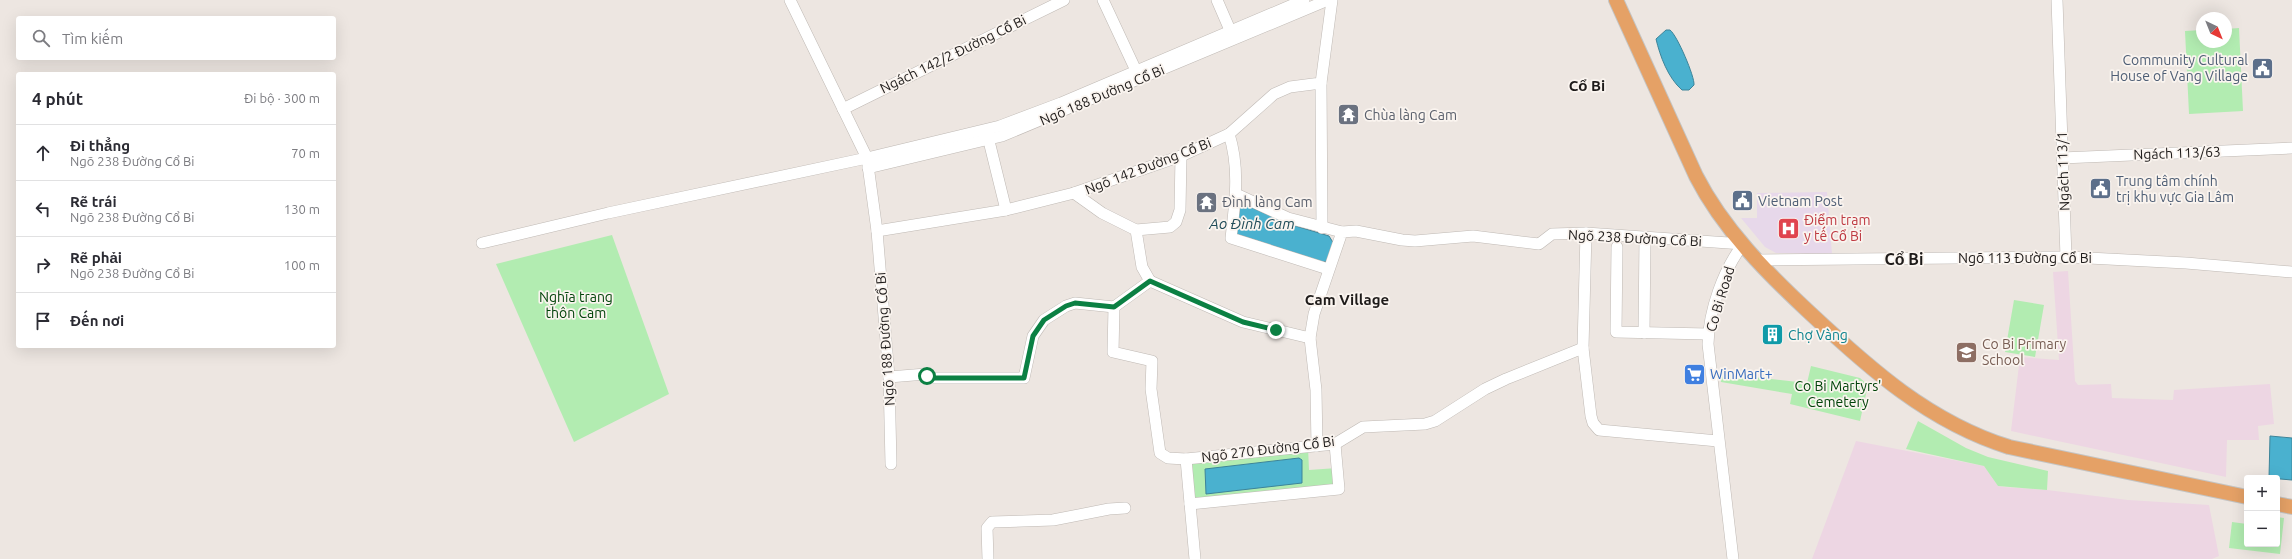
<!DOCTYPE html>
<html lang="vi">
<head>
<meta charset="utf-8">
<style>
	:root { --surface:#fff; --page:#f2f2f3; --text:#2b2b33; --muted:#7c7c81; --line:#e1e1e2 }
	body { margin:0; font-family:Ubuntu,sans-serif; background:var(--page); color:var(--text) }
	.controls { position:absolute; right:12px; bottom:12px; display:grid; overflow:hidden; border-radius:4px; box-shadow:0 4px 16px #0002 }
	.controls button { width:36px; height:36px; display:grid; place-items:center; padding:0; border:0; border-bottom:1px solid var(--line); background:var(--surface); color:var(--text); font:20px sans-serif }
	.compass { position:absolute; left:2196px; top:12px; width:36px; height:36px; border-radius:50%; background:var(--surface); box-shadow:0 4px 16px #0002; rotate:137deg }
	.stop { position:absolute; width:12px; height:12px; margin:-9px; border:3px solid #0b8043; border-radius:50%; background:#fff }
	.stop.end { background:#0b8043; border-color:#fff; box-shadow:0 1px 4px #0008 }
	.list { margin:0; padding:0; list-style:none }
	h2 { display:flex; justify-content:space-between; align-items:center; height:52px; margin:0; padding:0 16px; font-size:17px }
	h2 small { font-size:13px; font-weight:400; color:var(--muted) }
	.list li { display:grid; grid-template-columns:26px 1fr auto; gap:12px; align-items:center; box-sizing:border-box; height:56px; padding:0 16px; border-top:1px solid var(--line) }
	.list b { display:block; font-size:15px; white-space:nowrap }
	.list p { margin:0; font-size:13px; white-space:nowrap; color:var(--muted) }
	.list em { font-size:13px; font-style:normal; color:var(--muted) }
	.icon { flex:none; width:22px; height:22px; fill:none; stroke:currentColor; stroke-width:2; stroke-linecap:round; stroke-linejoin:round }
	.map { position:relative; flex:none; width:2292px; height:559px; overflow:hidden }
	.search { position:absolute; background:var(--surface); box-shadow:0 4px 16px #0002; left:16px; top:16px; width:320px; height:44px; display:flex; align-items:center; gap:10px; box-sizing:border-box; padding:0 14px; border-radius:4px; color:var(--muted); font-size:15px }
	.panel { position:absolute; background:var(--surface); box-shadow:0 4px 16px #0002; left:16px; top:72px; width:320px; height:276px; border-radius:4px }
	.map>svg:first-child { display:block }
</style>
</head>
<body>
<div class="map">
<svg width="2292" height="559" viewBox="0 0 2292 559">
	<rect width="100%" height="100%" fill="#ede6e1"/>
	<g fill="#edd6e3">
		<polygon points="2068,271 2075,381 2078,385 2111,384 2112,398 2173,400 2174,390 2270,384 2274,424 2258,426 2259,440 2227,440 2226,477 2011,431 2020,357 2059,360 2053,272"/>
		<polygon points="1856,441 1984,466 1998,486 2003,487 2047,490 2128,500 2209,505 2219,556 2212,559 1812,559"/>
	</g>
	<polygon fill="#e7d8ea" points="1827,192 1832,254 1776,253 1765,247 1741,218 1757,218 1757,193"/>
	<g fill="#b2ecb1">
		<polygon points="2239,28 2243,111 2189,114 2185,31 2202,30 2202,42 2226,42 2226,29"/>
		<polygon points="612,235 669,394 574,442 496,264"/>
		<polygon points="2014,300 2044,305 2035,357 2005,352"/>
		<polygon points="1811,366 1860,378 1868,385 1860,421 1790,404 1792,394 1721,382 1719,373 1807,383"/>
		<polygon points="1918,421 1966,448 1988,457 2048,471 2047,490 1998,486 1984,466 1906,449"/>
		<polygon points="1308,447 1309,470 1337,468 1339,489 1190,504 1186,459"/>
		<polygon points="2277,517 2284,518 2280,554 2229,548 2232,522 2247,524 2247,544 2277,544"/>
	</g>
	<g fill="#4ab1cf" stroke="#3d8499">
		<path d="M1666,30H1670C1677,35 1695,77 1694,85L1689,90H1682C1668,78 1660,56 1656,39Z"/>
		<polygon points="1240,204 1246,205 1289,224 1329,236 1334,244 1327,261 1323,262 1236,234"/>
		<polygon points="2270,436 2292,438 2292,480 2269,478"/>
		<polygon points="1299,458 1302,460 1302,483 1206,494 1205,469"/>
	</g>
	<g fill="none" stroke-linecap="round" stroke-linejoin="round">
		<defs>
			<g id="minor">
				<polyline points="790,0 867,158 877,231 889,377 891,464"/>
				<polyline points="1103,0 1139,77"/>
				<polyline points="1217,0 1233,37"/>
				<polyline points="2057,0 2066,257"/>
				<polyline points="1321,83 1322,228"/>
				<polyline points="843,109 1064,0"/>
				<polyline points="987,133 1006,210"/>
				<path d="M1229,134C1240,168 1235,203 1231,238L1328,269"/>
				<polyline points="2062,158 2292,148"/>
				<polyline points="868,168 1002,136 1328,0"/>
				<polyline points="1074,193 1102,213 1136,230 1170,227 1176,222 1180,210 1181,156"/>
				<polyline points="1236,194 1288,218 1342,232"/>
				<polyline points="1136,230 1142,267 1150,281"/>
				<polyline points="877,231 1006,210 1074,193 1181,156 1229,134 1274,94 1290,87 1321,83 1332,0"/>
				<polyline points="482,243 608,213 867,158 1000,126 1061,103 1304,0"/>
				<polyline points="1617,247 1616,332 1708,334"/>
				<polyline points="1757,260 2069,257 2186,263 2292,272"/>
				<polyline points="1114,307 1113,352 1152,361 1151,389 1160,453 1168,458 1186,459"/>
				<polyline points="1644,333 1645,237"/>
				<polyline points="1310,338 1316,390 1317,446"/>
				<polyline points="1583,348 1586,233"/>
				<polyline points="889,377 926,374 929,378 1024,378 1033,336 1044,320 1066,306 1075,303 1114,307 1150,281 1243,322 1310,338 1314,314 1342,232 1356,231 1402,240 1415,241 1473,236 1539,244 1552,234 1586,233 1743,244"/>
				<polyline points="1190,504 1339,489 1335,444"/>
				<polyline points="988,559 987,528 992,522 1053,520 1109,509 1125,508"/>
				<polyline points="1195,559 1186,459 1335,444 1363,427 1425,424 1435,421 1485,389 1506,379 1583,348 1591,416 1593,423 1599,430 1718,441"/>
				<path d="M1733,559L1708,344C1709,310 1723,271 1743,244"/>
			</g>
			<g id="major">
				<path d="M1616,0L1696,176C1723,229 1767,273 1810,313C1870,369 1929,422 2009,447L2247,497"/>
				<polyline points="2277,504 2292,507"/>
			</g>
		</defs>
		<use href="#minor" stroke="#bfb9b4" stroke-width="12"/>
		<use href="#major" stroke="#c4c4c3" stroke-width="16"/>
		<use href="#minor" stroke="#fff" stroke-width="11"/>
		<use href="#major" stroke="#e5a166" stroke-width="14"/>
	</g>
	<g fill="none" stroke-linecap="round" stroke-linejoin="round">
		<polyline stroke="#0b8043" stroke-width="5" points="927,376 929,378 1024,378 1033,336 1044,320 1066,306 1075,303 1114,307 1150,281 1243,322 1276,330"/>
	</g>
	<defs>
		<symbol id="civic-square" viewBox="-11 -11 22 22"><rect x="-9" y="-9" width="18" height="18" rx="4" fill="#5c6f8a" stroke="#faf4ef"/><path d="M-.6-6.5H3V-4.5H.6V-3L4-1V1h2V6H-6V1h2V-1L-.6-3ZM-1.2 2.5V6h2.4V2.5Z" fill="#fff"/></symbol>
		<symbol id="temple-square" viewBox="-11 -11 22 22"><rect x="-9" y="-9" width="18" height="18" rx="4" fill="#6b7280" stroke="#faf4ef"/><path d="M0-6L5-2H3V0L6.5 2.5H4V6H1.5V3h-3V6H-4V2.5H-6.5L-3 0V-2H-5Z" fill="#fff"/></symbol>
		<symbol id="hospital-square" viewBox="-11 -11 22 22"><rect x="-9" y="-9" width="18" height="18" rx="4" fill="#e0444e" stroke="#faf4ef"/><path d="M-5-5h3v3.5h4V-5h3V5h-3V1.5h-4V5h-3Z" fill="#fff"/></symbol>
		<symbol id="building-square" viewBox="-11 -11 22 22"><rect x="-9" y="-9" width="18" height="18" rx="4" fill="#0f9aa8" stroke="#faf4ef"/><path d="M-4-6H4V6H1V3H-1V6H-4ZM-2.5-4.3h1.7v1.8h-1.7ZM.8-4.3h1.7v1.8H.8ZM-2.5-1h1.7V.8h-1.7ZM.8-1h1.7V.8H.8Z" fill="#fff"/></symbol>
		<symbol id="school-square" viewBox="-11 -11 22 22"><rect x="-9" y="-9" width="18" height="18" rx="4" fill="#8d6e63" stroke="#faf4ef"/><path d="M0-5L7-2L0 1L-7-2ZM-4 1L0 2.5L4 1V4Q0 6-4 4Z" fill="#fff"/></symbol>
		<symbol id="supermarket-square" viewBox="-11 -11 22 22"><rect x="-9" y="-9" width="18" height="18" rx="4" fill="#3f7fe0" stroke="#faf4ef"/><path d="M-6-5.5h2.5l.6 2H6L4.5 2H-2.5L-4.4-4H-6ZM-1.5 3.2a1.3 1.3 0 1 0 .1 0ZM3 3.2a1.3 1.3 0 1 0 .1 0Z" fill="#fff"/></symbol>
	</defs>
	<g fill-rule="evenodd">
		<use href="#civic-square" x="2250" y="56" width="25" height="25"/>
		<use href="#temple-square" x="1336" y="102" width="25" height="25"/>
		<use href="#civic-square" x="2088" y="176" width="25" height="25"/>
		<use href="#civic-square" x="1730" y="188" width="25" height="25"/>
		<use href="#temple-square" x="1194" y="190" width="25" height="25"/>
		<use href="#hospital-square" x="1776" y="216" width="25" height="25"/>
		<use href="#building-square" x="1760" y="322" width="25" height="25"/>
		<use href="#school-square" x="1954" y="340" width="25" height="25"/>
		<use href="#supermarket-square" x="1682" y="362" width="25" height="25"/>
	</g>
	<g text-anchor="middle" stroke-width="3.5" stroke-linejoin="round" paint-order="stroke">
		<g font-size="14" fill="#1e1b1a" stroke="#faf4ef">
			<text transform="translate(953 54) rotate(-26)" y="5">Ngách 142/2 Đường Cổ Bi</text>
			<text transform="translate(1102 95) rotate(-23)" y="5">Ngõ 188 Đường Cổ Bi</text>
			<text transform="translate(2177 153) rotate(-2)" y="5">Ngách 113/63</text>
			<text transform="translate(1148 166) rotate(-21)" y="5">Ngõ 142 Đường Cổ Bi</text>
			<text transform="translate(2063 171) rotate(-92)" y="5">Ngách 113/1</text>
			<text transform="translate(1635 238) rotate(3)" y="5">Ngõ 238 Đường Cổ Bi</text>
			<text x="2025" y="263">Ngõ 113 Đường Cổ Bi</text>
			<text transform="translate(1720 299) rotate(-73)" y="5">Co Bi Road</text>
			<text transform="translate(885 339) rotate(-94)" y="5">Ngõ 188 Đường Cổ Bi</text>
			<text transform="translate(1268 449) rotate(-7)" y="5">Ngõ 270 Đường Cổ Bi</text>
		</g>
		<g font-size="14" fill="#4e5e75" stroke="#faf4ef" text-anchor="start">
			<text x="2248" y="65" text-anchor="end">Community Cultural<tspan x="2248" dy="16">House of Vang Village</tspan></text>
			<text x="2116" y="186">Trung tâm chính<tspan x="2116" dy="16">trị khu vực Gia Lâm</tspan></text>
			<text x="1758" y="206">Vietnam Post</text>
		</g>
		<g font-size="14" fill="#5b616d" stroke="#faf4ef" text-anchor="start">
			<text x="1364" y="120">Chùa làng Cam</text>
			<text x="1222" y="207">Đình làng Cam</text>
		</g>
		<g font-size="14" fill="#be3a42" stroke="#faf4ef" text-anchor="start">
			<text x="1804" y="225">Điểm trạm<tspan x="1804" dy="16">y tế Cổ Bi</tspan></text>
		</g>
		<g font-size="14" fill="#004309" stroke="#faf4ef">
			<text x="576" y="302">Nghĩa trang<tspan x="576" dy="16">thôn Cam</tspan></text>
			<text x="1838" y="391">Co Bi Martyrs'<tspan x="1838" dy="16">Cemetery</tspan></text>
		</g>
		<g font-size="14" fill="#0d838f" stroke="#faf4ef" text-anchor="start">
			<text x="1788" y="340">Chợ Vàng</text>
		</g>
		<g font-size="14" fill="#785e54" stroke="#faf4ef" text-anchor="start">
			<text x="1982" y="349">Co Bi Primary<tspan x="1982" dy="16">School</tspan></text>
		</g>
		<g font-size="14" fill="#366cbe" stroke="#faf4ef" text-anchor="start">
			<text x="1710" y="379">WinMart+</text>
		</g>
		<g font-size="15" font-weight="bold" fill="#1e1b1a" stroke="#faf4ef">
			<text x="1587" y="91">Cổ Bi</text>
			<text x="1347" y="305">Cam Village</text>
		</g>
		<g font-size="15" font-style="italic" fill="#204c59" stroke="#faf4ef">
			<text x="1252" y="229">Ao Đình Cam</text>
		</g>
		<g font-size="16" font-weight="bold" fill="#1e1b1a" stroke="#faf4ef">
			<text x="1904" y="265">Cổ Bi</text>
		</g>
	</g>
</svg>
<div class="controls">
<button>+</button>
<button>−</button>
</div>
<svg class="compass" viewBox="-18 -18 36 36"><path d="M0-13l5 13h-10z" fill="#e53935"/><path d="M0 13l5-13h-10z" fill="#7c7c81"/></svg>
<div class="stop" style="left:927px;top:376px"></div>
<div class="stop end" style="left:1276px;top:330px"></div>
<div class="search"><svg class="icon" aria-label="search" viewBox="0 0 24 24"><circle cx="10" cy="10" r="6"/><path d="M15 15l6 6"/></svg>Tìm kiếm</div>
<section class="panel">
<h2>4 phút<small>Đi bộ · 300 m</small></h2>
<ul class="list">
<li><svg class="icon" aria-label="ahead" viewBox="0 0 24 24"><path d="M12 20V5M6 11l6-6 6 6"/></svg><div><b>Đi thẳng</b><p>Ngõ 238 Đường Cổ Bi</p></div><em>70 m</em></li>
<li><svg class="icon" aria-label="left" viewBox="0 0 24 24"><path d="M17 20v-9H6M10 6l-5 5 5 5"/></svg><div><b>Rẽ trái</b><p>Ngõ 238 Đường Cổ Bi</p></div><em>130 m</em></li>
<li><svg class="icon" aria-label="right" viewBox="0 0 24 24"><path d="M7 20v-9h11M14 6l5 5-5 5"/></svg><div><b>Rẽ phải</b><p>Ngõ 238 Đường Cổ Bi</p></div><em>100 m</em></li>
<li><svg class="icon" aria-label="arrive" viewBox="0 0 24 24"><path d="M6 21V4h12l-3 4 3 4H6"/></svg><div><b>Đến nơi</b></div></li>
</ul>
</section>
</div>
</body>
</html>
